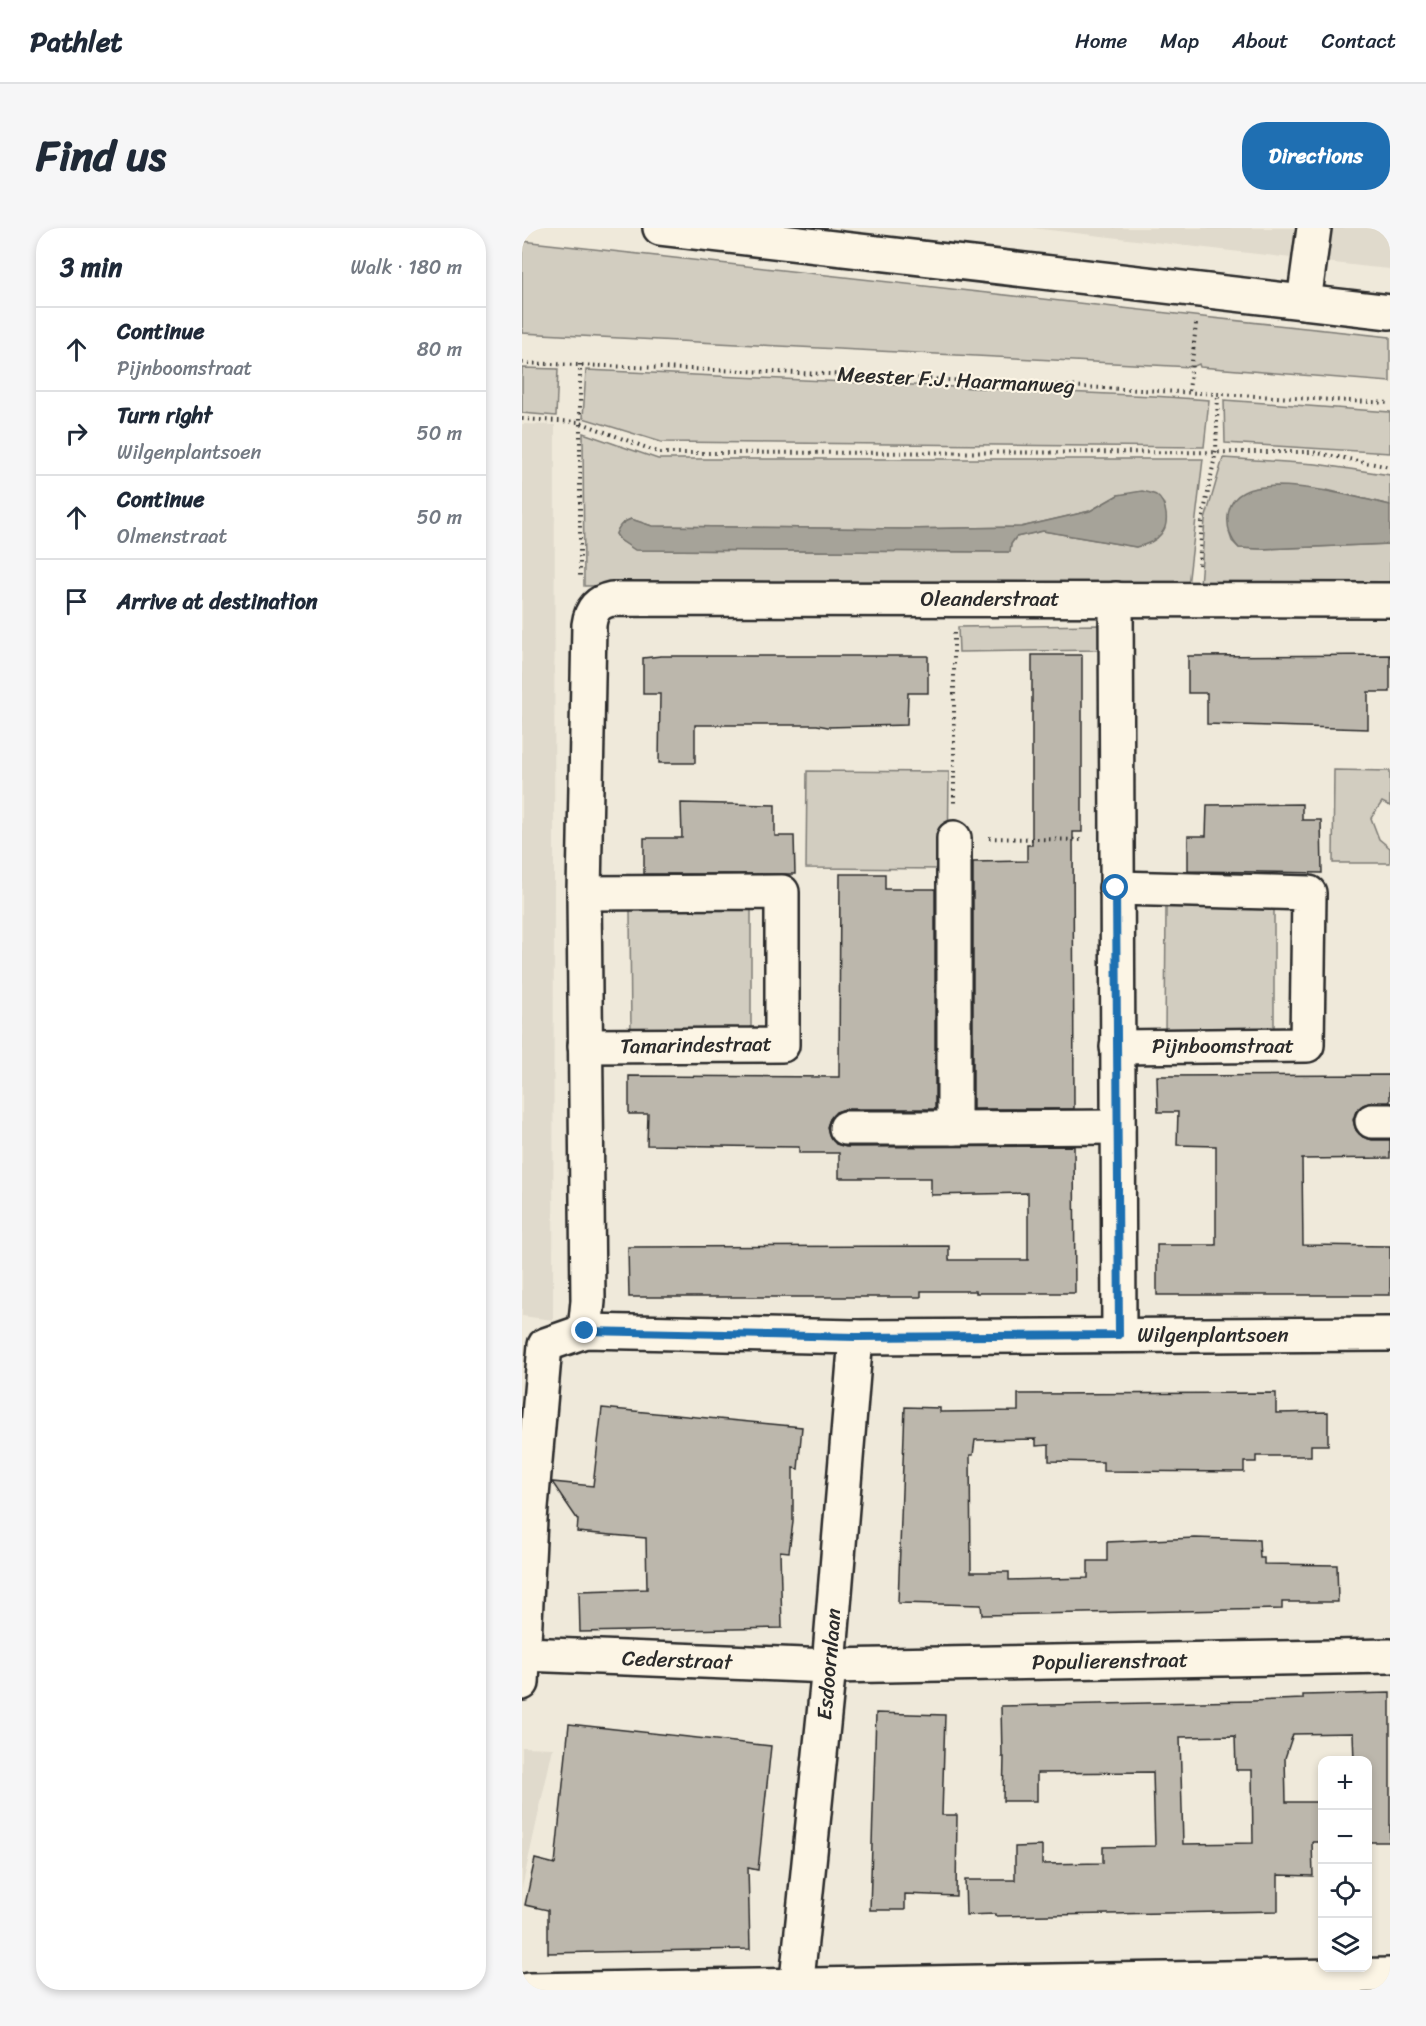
<!DOCTYPE html>
<html lang="en">
<head>
<meta charset="utf-8">
<style>
	:root { --surface:#fff; --page:#f6f6f7; --text:#1f2937; --muted:#747a83; --line:#e0e1e3; --accent:#1f6fb2 }
	body { margin:0; font-family:Sriracha,sans-serif; background:var(--page); color:var(--text) }
	.controls { position:absolute; right:18px; bottom:18px; display:grid; overflow:hidden; border-radius:12px; box-shadow:0 3px 9px #0003 }
	.controls button { width:54px; height:54px; display:grid; place-items:center; padding:0; border:0; border-bottom:2px solid var(--line); background:var(--surface); color:var(--text); font:30px sans-serif }
	.stop { position:absolute; width:18px; height:18px; margin:-14px; border:4px solid #1f6fb2; border-radius:50%; background:#fff }
	.stop.end { background:#1f6fb2; border-color:#fff; box-shadow:0 2px 6px #0008 }
	.list { margin:0; padding:0; list-style:none }
	h2 { display:flex; justify-content:space-between; align-items:center; height:78px; margin:0; padding:0 24px; font-size:26px }
	h2 small { font-size:20px; font-weight:400; color:var(--muted) }
	.list li { display:grid; grid-template-columns:39px 1fr auto; gap:18px; align-items:center; box-sizing:border-box; height:84px; padding:0 24px; border-top:2px solid var(--line) }
	.list b { display:block; font-size:22px; white-space:nowrap }
	.list p { margin:0; font-size:20px; white-space:nowrap; color:var(--muted) }
	.list em { font-size:20px; font-style:normal; color:var(--muted) }
	.icon { flex:none; width:33px; height:33px; fill:none; stroke:currentColor; stroke-width:2; stroke-linecap:round; stroke-linejoin:round }
	.map { position:relative; flex:none; width:868px; height:1762px; overflow:hidden; border-radius:24px }
	header { display:flex; align-items:center; gap:36px; box-sizing:border-box; height:84px; padding:0 30px; background:var(--surface); border-bottom:2px solid var(--line) }
	header strong { font-size:28px }
	nav { display:flex; gap:33px; margin-inline-start:auto; font-size:21px }
	.intro { display:flex; align-items:center; justify-content:space-between; box-sizing:border-box; height:144px; padding:0 36px }
	h1 { margin:0; font-size:42px }
	.button { padding:15px 27px; border-radius:24px; background:var(--accent); color:#fff; font-size:21px; font-weight:700 }
	main { display:flex; gap:36px; padding:0 36px }
	aside { flex:1; background:var(--surface); border-radius:24px; box-shadow:0 3px 9px #0003 }
	.map>svg:first-child { display:block }
</style>
</head>
<body>
<header>
<strong>Pathlet</strong>
<nav><a>Home</a><a>Map</a><a>About</a><a>Contact</a></nav>
</header>
<div class="intro"><h1>Find us</h1><a class="button">Directions</a></div>
<main>
<aside>
<h2>3 min<small>Walk · 180 m</small></h2>
<ul class="list">
<li><svg class="icon" aria-label="ahead" viewBox="0 0 24 24"><path d="M12 20V5M6 11l6-6 6 6"/></svg><div><b>Continue</b><p>Pijnboomstraat</p></div><em>80 m</em></li>
<li><svg class="icon" aria-label="right" viewBox="0 0 24 24"><path d="M7 20v-9h11M14 6l5 5-5 5"/></svg><div><b>Turn right</b><p>Wilgenplantsoen</p></div><em>50 m</em></li>
<li><svg class="icon" aria-label="ahead" viewBox="0 0 24 24"><path d="M12 20V5M6 11l6-6 6 6"/></svg><div><b>Continue</b><p>Olmenstraat</p></div><em>50 m</em></li>
<li><svg class="icon" aria-label="arrive" viewBox="0 0 24 24"><path d="M6 21V4h12l-3 4 3 4H6"/></svg><div><b>Arrive at destination</b></div></li>
</ul>
</aside>
<div class="map">
<svg width="868" height="1762" viewBox="0 0 868 1762">
	<rect width="100%" height="100%" fill="#efe9da"/>
	<filter id="ink" filterUnits="userSpaceOnUse"><feTurbulence type="fractalNoise" baseFrequency=".0167" numOctaves="2"/><feDisplacementMap in="SourceGraphic" scale="12" xChannelSelector="R" yChannelSelector="G"/><feConvolveMatrix kernelMatrix="1 2 1 2 8 2 1 2 1" color-interpolation-filters="sRGB"/></filter>
	<g filter="url(#ink)">
		<g fill="#e0dacc">
			<polygon points="510,0 868,0 868,41 847,39"/>
			<polygon points="0,196 33,197 31,1092 0,1088"/>
			<polygon points="0,1519 31,1520 0,1660"/>
		</g>
		<g fill="#d2cdc0" stroke="#7e7c76" stroke-width="1.5" fill-rule="evenodd">
			<polygon points="0,13 681,89 868,109 868,154 678,139 677,136 670,139 0,105"/>
			<polygon points="0,140 36,141 34,188 0,185"/>
			<polygon points="64,142 631,168 687,172 682,219 139,214 61,190"/>
			<polygon points="702,172 868,184 868,225 703,215"/>
			<path d="M61,205L136,231H681L666,358L272,356L62,358ZM596,267H633L642,276L644,292L614,319L521,303L494,309L489,316L488,324L114,322L98,312L94,306C97,297 101,294 109,291L130,298L382,301L499,299L568,283Z"/>
			<polygon points="701,230 794,236 868,247 868,277 805,262 707,304 710,313 717,320 738,321 868,316 868,357 678,357 683,292"/>
			<polygon points="579,397 578,422 437,424 436,399"/>
			<polygon points="812,542 868,543 868,578 860,574 849,590 857,611 868,620 868,635 811,635"/>
			<polygon points="285,543 427,544 426,641 284,640"/>
			<polygon points="644,679 752,679 752,807 643,807"/>
			<polygon points="229,680 229,808 109,809 108,681"/>
		</g>
		<g fill="#a6a399" stroke="#75736d" stroke-width="1.5">
			<path d="M753,258C793,258 829,268 868,277V316L738,321L717,320C701,304 701,273 724,263C732,259 744,259 753,258Z"/>
			<path d="M620,263C624,264 630,265 634,267C645,275 648,296 639,306C633,314 624,317 614,319L521,303L494,309L489,316L488,324L113,322L98,312L94,306C97,297 101,294 109,291L130,298L382,301L499,299L568,283L596,267Z"/>
		</g>
		<g fill="#bcb7ac" stroke="#2b2b2b" stroke-width="1.5" fill-rule="evenodd">
			<polygon points="510,427 560,427 560,604 551,604 552,881 451,881 451,634 505,633 505,617 510,617"/>
			<polygon points="868,427 868,464 846,464 846,501 685,496 685,465 666,465 666,428"/>
			<polygon points="139,428 406,428 406,465 386,465 385,497 306,499 295,497 173,497 173,535 137,535 138,466 121,466 121,430"/>
			<polygon points="159,575 253,577 253,608 272,608 273,646 122,646 122,610 160,610"/>
			<polygon points="780,576 780,592 799,592 800,645 666,643 666,608 684,608 685,577"/>
			<polygon points="318,646 363,646 363,661 413,661 413,881 323,881 314,884 308,891 305,899 308,909 314,916 324,919 552,918 553,1065 454,1065 454,1063 399,1063 399,1069 107,1069 106,1019 427,1018 427,1032 506,1032 506,965 409,967 409,950 317,950 317,925 277,925 277,919 125,917 126,886 107,886 107,848 317,849"/>
			<polygon points="868,847 868,874 850,874 841,877 834,883 831,892 834,902 841,909 850,912 868,912 868,930 780,931 781,1017 868,1018 868,1067 635,1067 635,1017 694,1017 694,918 655,917 656,884 636,884 635,848"/>
			<polygon points="754,1165 754,1185 806,1184 806,1217 789,1217 789,1228 734,1228 734,1234 722,1234 722,1244 581,1243 581,1234 527,1233 527,1217 514,1218 514,1211 453,1212 451,1227 448,1227 449,1344 487,1344 487,1352 566,1350 566,1333 585,1333 585,1314 673,1310 737,1312 738,1330 742,1330 742,1336 815,1337 816,1374 760,1374 760,1381 460,1387 459,1377 376,1375 383,1179 418,1180 418,1184 496,1183 496,1166"/>
			<polygon points="80,1180 280,1199 276,1241 271,1240 271,1294 267,1324 258,1323 260,1400 58,1404 57,1363 125,1361 124,1310 55,1304 56,1292 30,1254 71,1258"/>
			<path d="M868,1465V1614H846V1533H832L831,1505L771,1506L763,1530L764,1574H801V1614H790L791,1648L756,1647V1683L473,1688V1686L444,1687L443,1652H493V1619L520,1618V1636L581,1635V1619L633,1618L631,1544L515,1545V1573H481L482,1529H480L479,1478L729,1473L781,1471V1467ZM713,1508L714,1542H730L731,1615L661,1616L658,1509Z"/>
			<polygon points="354,1485 423,1487 420,1587 435,1587 434,1668 383,1666 383,1682 348,1682"/>
			<polygon points="47,1496 249,1518 236,1642 226,1640 228,1721 26,1725 26,1682 3,1677 13,1631 33,1636"/>
		</g>
		<g fill="none" stroke-linecap="round" stroke-linejoin="round">
			<defs>
				<g id="minor">
					<polyline points="782,74 792,0"/>
					<polyline points="594,371 597,1107"/>
					<polyline points="432,610 432,900 596,899"/>
					<polyline points="594,660 787,665 785,817 595,819"/>
					<polyline points="62,665 260,664 260,817 63,818"/>
					<polyline points="850,893 868,893"/>
					<polyline points="324,900 432,900"/>
					<path d="M63,1103L66,1073L62,665L67,397C69,382 75,374 90,371L868,372"/>
					<polyline points="2,1426 307,1438 868,1428"/>
					<polyline points="0,1455 8,1291 23,1117 63,1103 334,1109 868,1106"/>
					<polyline points="7,1762 868,1747"/>
					<polyline points="274,1762 307,1438 334,1109"/>
				</g>
				<polyline id="major" points="138,0 868,84"/>
			</defs>
			<use href="#minor" stroke="#2b2b2b" stroke-width="38"/>
			<use href="#major" stroke="#2b2b2b" stroke-width="38"/>
			<g stroke="#2b2b2b" stroke-width="4" stroke-dasharray="1.5 4.5" stroke-linecap="butt">
				<polyline points="0,135 332,147 868,175"/>
				<polyline points="58,136 58,348"/>
				<polyline points="667,163 674,96"/>
				<polyline points="0,191 57,194 138,225 790,224 868,239"/>
				<polyline points="677,337 680,294 694,223 696,165"/>
				<polyline points="432,405 432,577"/>
				<polyline points="467,610 561,612"/>
			</g>
			<use href="#minor" stroke="#fcf5e5" stroke-width="33"/>
			<use href="#major" stroke="#fcf5e5" stroke-width="33"/>
		</g>
	</g>
	<g fill="none" stroke-linecap="round" stroke-linejoin="round" filter="url(#ink)">
		<polyline stroke="#1f6fb2" stroke-width="8" points="63,1103 334,1109 597,1107 594,660"/>
	</g>
	<g text-anchor="middle" stroke-width="4.5" stroke-linejoin="round" paint-order="stroke">
		<g font-size="21" fill="#2b2b2b" stroke="#fcf5e5">
			<text transform="translate(434 152) rotate(3)" y="7">Meester F.J. Haarmanweg</text>
			<text x="468" y="378">Oleanderstraat</text>
			<text transform="translate(174 817) rotate(-1)" y="7">Tamarindestraat</text>
			<text x="701" y="825">Pijnboomstraat</text>
			<text x="691" y="1114">Wilgenplantsoen</text>
			<text transform="translate(155 1432) rotate(2)" y="7">Cederstraat</text>
			<text transform="translate(588 1433) rotate(-1)" y="7">Populierenstraat</text>
			<text transform="translate(307 1436) rotate(-85)" y="7">Esdoornlaan</text>
		</g>
	</g>
</svg>
<div class="controls">
<button>+</button>
<button>−</button>
<button><svg class="icon" aria-label="locate" viewBox="0 0 24 24"><circle cx="12" cy="12" r="6"/><path d="M12 2v4M12 18v4M2 12h4M18 12h4"/></svg></button>
<button><svg class="icon" aria-label="layers" viewBox="0 0 24 24"><path d="M12 4l9 5-9 5-9-5zM3 14l9 5 9-5"/></svg></button>
</div>
<div class="stop" style="left:594px;top:660px"></div>
<div class="stop end" style="left:63px;top:1103px"></div>
</div>
</main>
</body>
</html>
